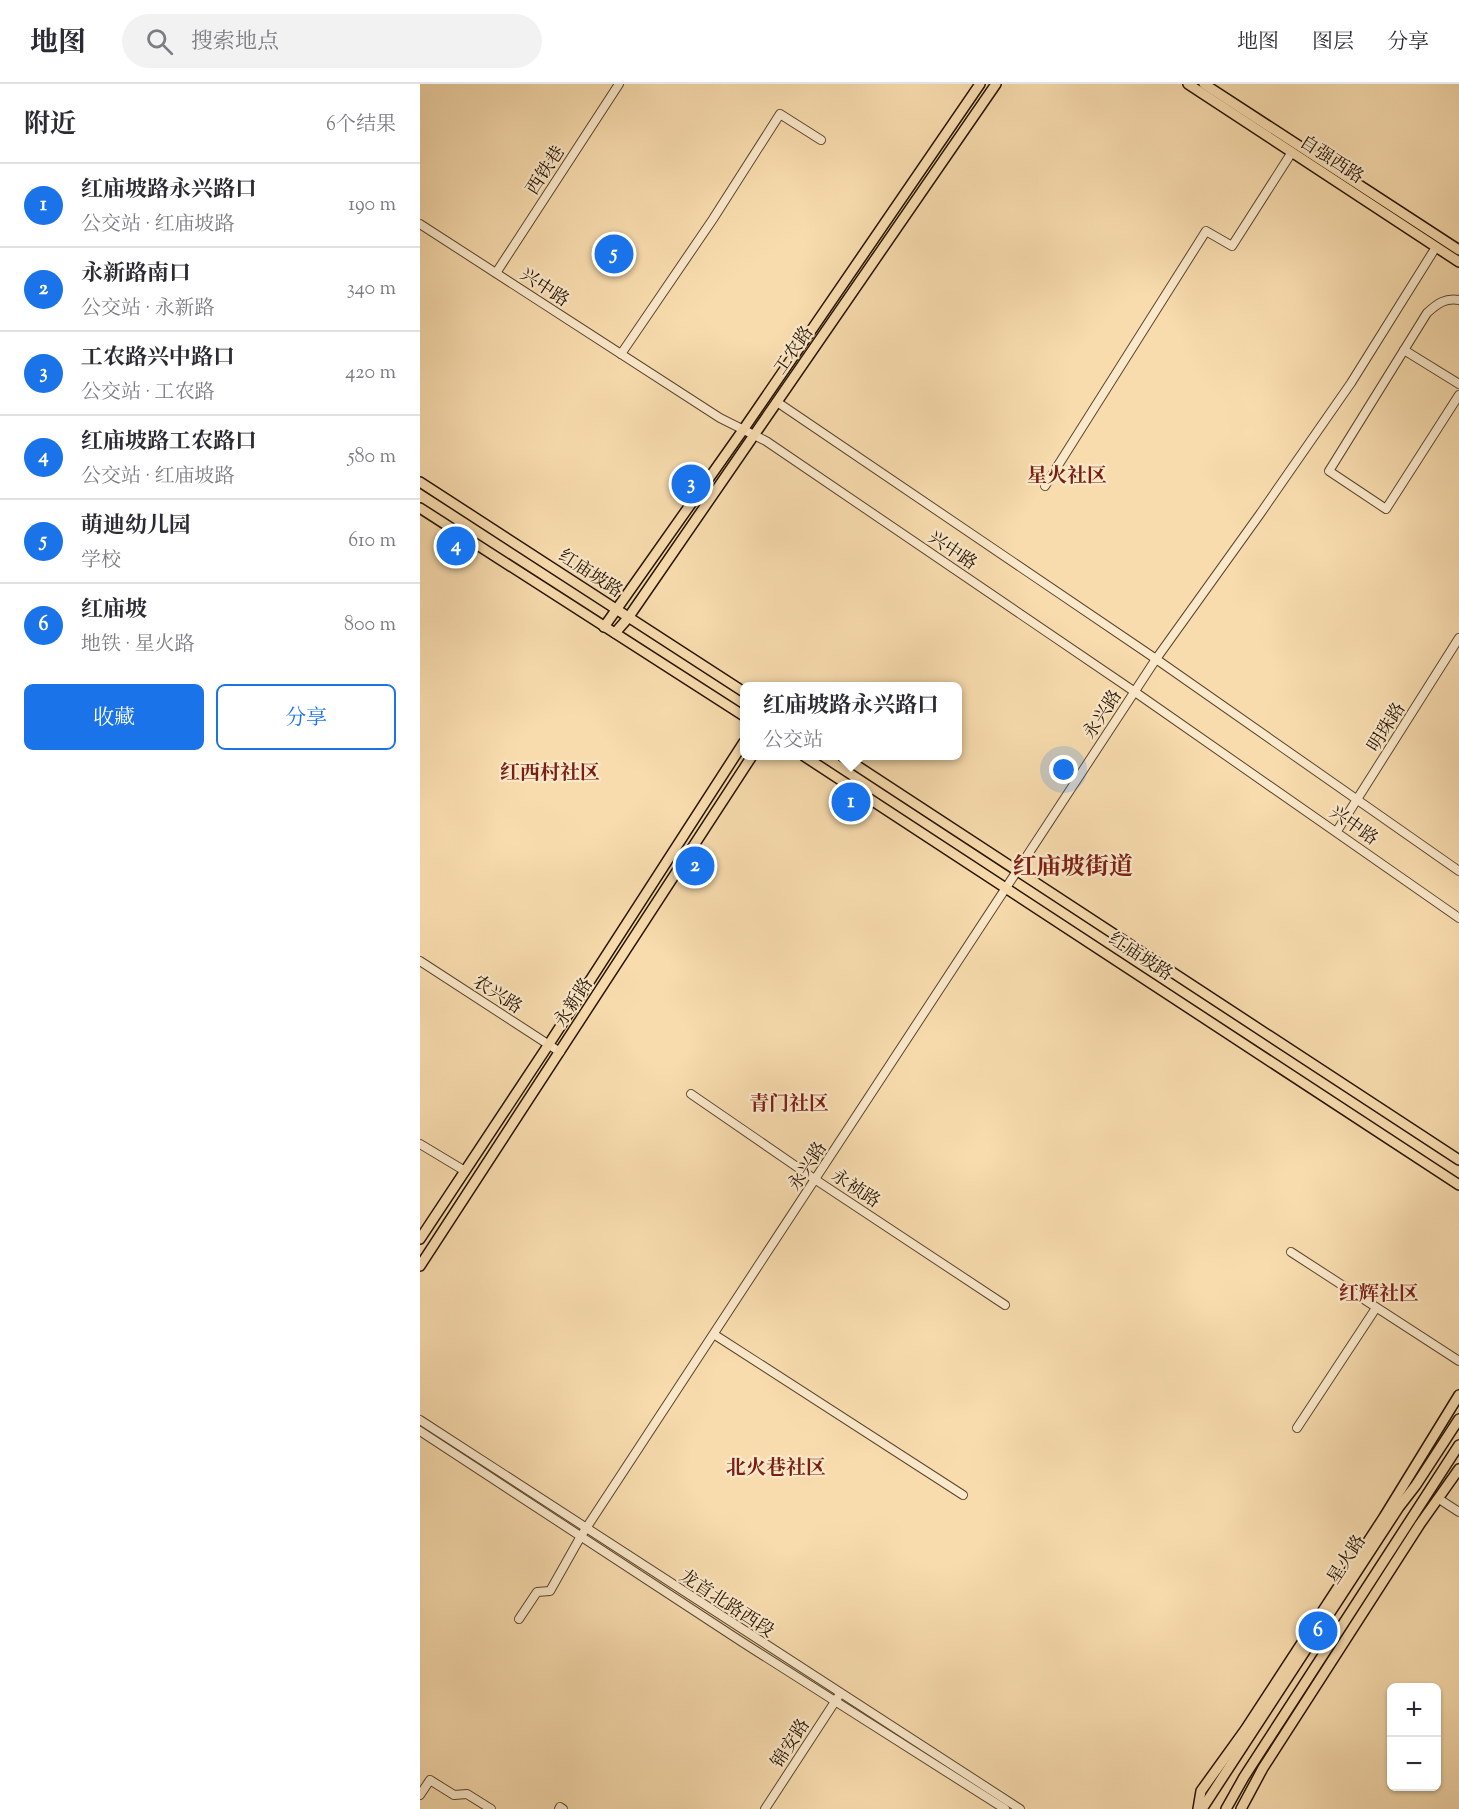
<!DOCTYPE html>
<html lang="zh">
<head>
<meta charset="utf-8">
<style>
	:root { --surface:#fff; --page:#f2f2f3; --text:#2b2b33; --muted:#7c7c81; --line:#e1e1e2; --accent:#1a73e8 }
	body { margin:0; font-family:"Sorts Mill Goudy","Noto Serif SC",serif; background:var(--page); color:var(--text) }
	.controls { position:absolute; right:18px; bottom:18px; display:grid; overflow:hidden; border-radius:9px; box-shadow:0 2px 4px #0004 }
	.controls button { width:54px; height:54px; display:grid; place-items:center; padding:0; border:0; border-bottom:2px solid var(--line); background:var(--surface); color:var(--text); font:30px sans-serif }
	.you { position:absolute; left:644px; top:686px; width:21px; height:21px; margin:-15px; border:4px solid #fff; border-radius:50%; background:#1a73e8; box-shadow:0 0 0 9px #1a73e833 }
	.badge { display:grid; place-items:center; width:39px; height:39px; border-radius:50%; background:var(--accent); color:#fff; font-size:20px; font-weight:700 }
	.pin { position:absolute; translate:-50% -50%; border:3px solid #fff; box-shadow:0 2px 6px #0006 }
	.popup { position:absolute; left:320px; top:598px; width:222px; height:78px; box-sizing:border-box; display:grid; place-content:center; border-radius:9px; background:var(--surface); filter:drop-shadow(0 2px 4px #0005); font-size:20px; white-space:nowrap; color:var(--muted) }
	.popup b { font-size:22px; color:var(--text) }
	.popup::after { content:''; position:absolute; left:50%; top:100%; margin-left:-12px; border:12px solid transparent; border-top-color:var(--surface) }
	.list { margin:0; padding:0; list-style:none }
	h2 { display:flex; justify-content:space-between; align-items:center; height:78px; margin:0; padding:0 24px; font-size:26px }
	h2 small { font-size:20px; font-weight:400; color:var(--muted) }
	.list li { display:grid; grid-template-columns:39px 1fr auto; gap:18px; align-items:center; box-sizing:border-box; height:84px; padding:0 24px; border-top:2px solid var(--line) }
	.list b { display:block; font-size:22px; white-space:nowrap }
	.list p { margin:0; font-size:20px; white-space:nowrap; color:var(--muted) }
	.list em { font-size:20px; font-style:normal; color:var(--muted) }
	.actions { display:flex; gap:12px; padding:18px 24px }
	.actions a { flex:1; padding:14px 0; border:2px solid var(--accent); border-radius:9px; text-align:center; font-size:21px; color:var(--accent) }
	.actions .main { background:var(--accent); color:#fff }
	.icon { flex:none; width:33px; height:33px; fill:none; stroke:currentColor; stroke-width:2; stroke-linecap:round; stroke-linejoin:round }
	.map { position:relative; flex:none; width:1039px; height:1725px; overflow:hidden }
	header { display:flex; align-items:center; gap:36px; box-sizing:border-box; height:84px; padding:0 30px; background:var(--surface); border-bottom:2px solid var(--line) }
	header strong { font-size:28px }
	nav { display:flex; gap:33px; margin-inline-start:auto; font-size:21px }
	.search { width:420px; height:54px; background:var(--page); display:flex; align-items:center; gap:15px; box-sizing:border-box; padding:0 21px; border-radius:33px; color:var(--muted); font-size:22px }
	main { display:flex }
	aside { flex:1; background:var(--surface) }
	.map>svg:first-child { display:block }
</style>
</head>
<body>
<header>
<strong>地图</strong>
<div class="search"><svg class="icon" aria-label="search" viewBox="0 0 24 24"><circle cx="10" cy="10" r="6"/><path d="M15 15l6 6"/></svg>搜索地点</div>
<nav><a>地图</a><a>图层</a><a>分享</a></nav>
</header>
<main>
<aside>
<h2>附近<small>6个结果</small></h2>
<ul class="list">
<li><span class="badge">1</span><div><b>红庙坡路永兴路口</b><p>公交站 · 红庙坡路</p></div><em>190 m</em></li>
<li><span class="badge">2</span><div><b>永新路南口</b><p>公交站 · 永新路</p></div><em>340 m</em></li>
<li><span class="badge">3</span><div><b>工农路兴中路口</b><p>公交站 · 工农路</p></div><em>420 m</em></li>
<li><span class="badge">4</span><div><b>红庙坡路工农路口</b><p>公交站 · 红庙坡路</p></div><em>580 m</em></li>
<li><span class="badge">5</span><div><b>萌迪幼儿园</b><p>学校</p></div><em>610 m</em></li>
<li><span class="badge">6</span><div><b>红庙坡</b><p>地铁 · 星火路</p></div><em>800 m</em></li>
</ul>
<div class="actions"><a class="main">收藏</a><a>分享</a></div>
</aside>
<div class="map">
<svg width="1039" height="1725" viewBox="0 0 1039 1725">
	<rect width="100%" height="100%" fill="#f8dcae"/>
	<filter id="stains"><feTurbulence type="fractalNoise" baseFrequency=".00333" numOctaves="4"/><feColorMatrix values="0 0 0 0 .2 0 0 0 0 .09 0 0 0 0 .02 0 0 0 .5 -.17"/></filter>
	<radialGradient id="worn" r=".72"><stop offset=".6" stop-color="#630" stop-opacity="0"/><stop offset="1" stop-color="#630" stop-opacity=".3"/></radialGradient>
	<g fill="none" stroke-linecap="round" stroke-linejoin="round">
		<defs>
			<g id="minor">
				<polyline points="0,140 300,334 346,357 715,608 1039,834"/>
				<polyline points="76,189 199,0"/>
				<path d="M1039,216C1025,214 1018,219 1007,229L909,387L966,425L1039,311"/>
				<polyline points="984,266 1039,300"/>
				<polyline points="201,270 293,135 360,30 401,56"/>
				<polyline points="357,318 736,575 1039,787"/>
				<polyline points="625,402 786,147 812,162 872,68"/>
				<polyline points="917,747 1039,554"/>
				<polyline points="0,877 140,968"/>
				<polyline points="271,1010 396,1096 585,1221"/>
				<polyline points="0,1060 45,1087"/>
				<polyline points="871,1168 1039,1277"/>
				<polyline points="295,1251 543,1411"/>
				<polyline points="0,1336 600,1725"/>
				<polyline points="877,1344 956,1224"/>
				<polyline points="0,1347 322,1558 585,1725"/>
				<polyline points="1019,1415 1039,1428"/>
				<polyline points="99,1535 117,1508 130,1507 161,1452 736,575 840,430 931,299 1016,163"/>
				<polyline points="0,1711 10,1696 34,1711 47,1710 71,1725"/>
				<polyline points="139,1725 140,1723 143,1725"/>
				<polyline points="345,1725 418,1613"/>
			</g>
			<g id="major">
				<polyline points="768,0 1039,178"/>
				<polyline points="784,0 1039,166"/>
				<polyline points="0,398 324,608"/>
				<polyline points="0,424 324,632"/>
				<polyline points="184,543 323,346 560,0"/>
				<polyline points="195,549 208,534 576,0"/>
				<polyline points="384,672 1039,1101"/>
				<polyline points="422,672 1039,1076"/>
				<polyline points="0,1155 129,960 324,658"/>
				<polyline points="0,1182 332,672"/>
				<polyline points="778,1725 781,1707 825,1646 964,1433 1039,1311"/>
				<polyline points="782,1725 979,1423 996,1401 1039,1335"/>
				<polyline points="806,1725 824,1693 1039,1361"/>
				<polyline points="821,1725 843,1684 1000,1440 1039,1385"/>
			</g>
		</defs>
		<use href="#minor" stroke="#5b462d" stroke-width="10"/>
		<use href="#major" stroke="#271402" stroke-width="12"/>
		<use href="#minor" stroke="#fae8ca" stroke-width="8"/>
		<use href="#major" stroke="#f8dcae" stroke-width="9"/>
	</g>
	<g text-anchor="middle" stroke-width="4.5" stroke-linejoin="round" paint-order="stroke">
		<g font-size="18" fill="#271402" stroke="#fae8ca">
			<text transform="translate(912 75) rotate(33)" y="6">自强西路</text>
			<text transform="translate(125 86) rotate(-57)" y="6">西铁巷</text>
			<text transform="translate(125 203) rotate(33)" y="6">兴中路</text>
			<text transform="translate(373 266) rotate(-55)" y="6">工农路</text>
			<text transform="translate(533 466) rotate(34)" y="6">兴中路</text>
			<text transform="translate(171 489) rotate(33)" y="6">红庙坡路</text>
			<text transform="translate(682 630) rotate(-57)" y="6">永兴路</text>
			<text transform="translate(966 643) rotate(-58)" y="6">明珠路</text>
			<text transform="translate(934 741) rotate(35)" y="6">兴中路</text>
			<text transform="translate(721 872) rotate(33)" y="6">红庙坡路</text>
			<text transform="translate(78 910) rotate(33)" y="6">农兴路</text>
			<text transform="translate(153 918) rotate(-57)" y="6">永新路</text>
			<text transform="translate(387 1082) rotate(-57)" y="6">永兴路</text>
			<text transform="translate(436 1104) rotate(33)" y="6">永祯路</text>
			<text transform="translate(926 1475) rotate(-57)" y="6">星火路</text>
			<text transform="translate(307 1519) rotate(33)" y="6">龙首北路西段</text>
			<text transform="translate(370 1659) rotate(-57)" y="6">锦安路</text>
		</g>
		<g font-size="20" font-weight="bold" fill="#7a1f14" stroke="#fae8ca">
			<text x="647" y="398">星火社区</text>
			<text x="130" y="695">红西村社区</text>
			<text x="369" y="1026">青门社区</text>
			<text x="959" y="1216">红辉社区</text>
			<text x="356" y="1390">北火巷社区</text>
		</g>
		<g font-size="24" font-weight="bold" fill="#7a1f14" stroke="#fae8ca">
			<text x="653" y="790">红庙坡街道</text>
		</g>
	</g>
	<rect width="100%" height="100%" filter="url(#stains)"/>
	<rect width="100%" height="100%" fill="url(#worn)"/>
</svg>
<div class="controls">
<button>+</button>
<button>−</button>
</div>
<div class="you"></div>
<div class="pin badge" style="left:431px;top:718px">1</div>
<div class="popup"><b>红庙坡路永兴路口</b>公交站</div>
<div class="pin badge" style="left:275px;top:782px">2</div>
<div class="pin badge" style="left:271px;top:400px">3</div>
<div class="pin badge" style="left:36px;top:462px">4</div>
<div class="pin badge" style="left:194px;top:170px">5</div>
<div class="pin badge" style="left:898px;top:1547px">6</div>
</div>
</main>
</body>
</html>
